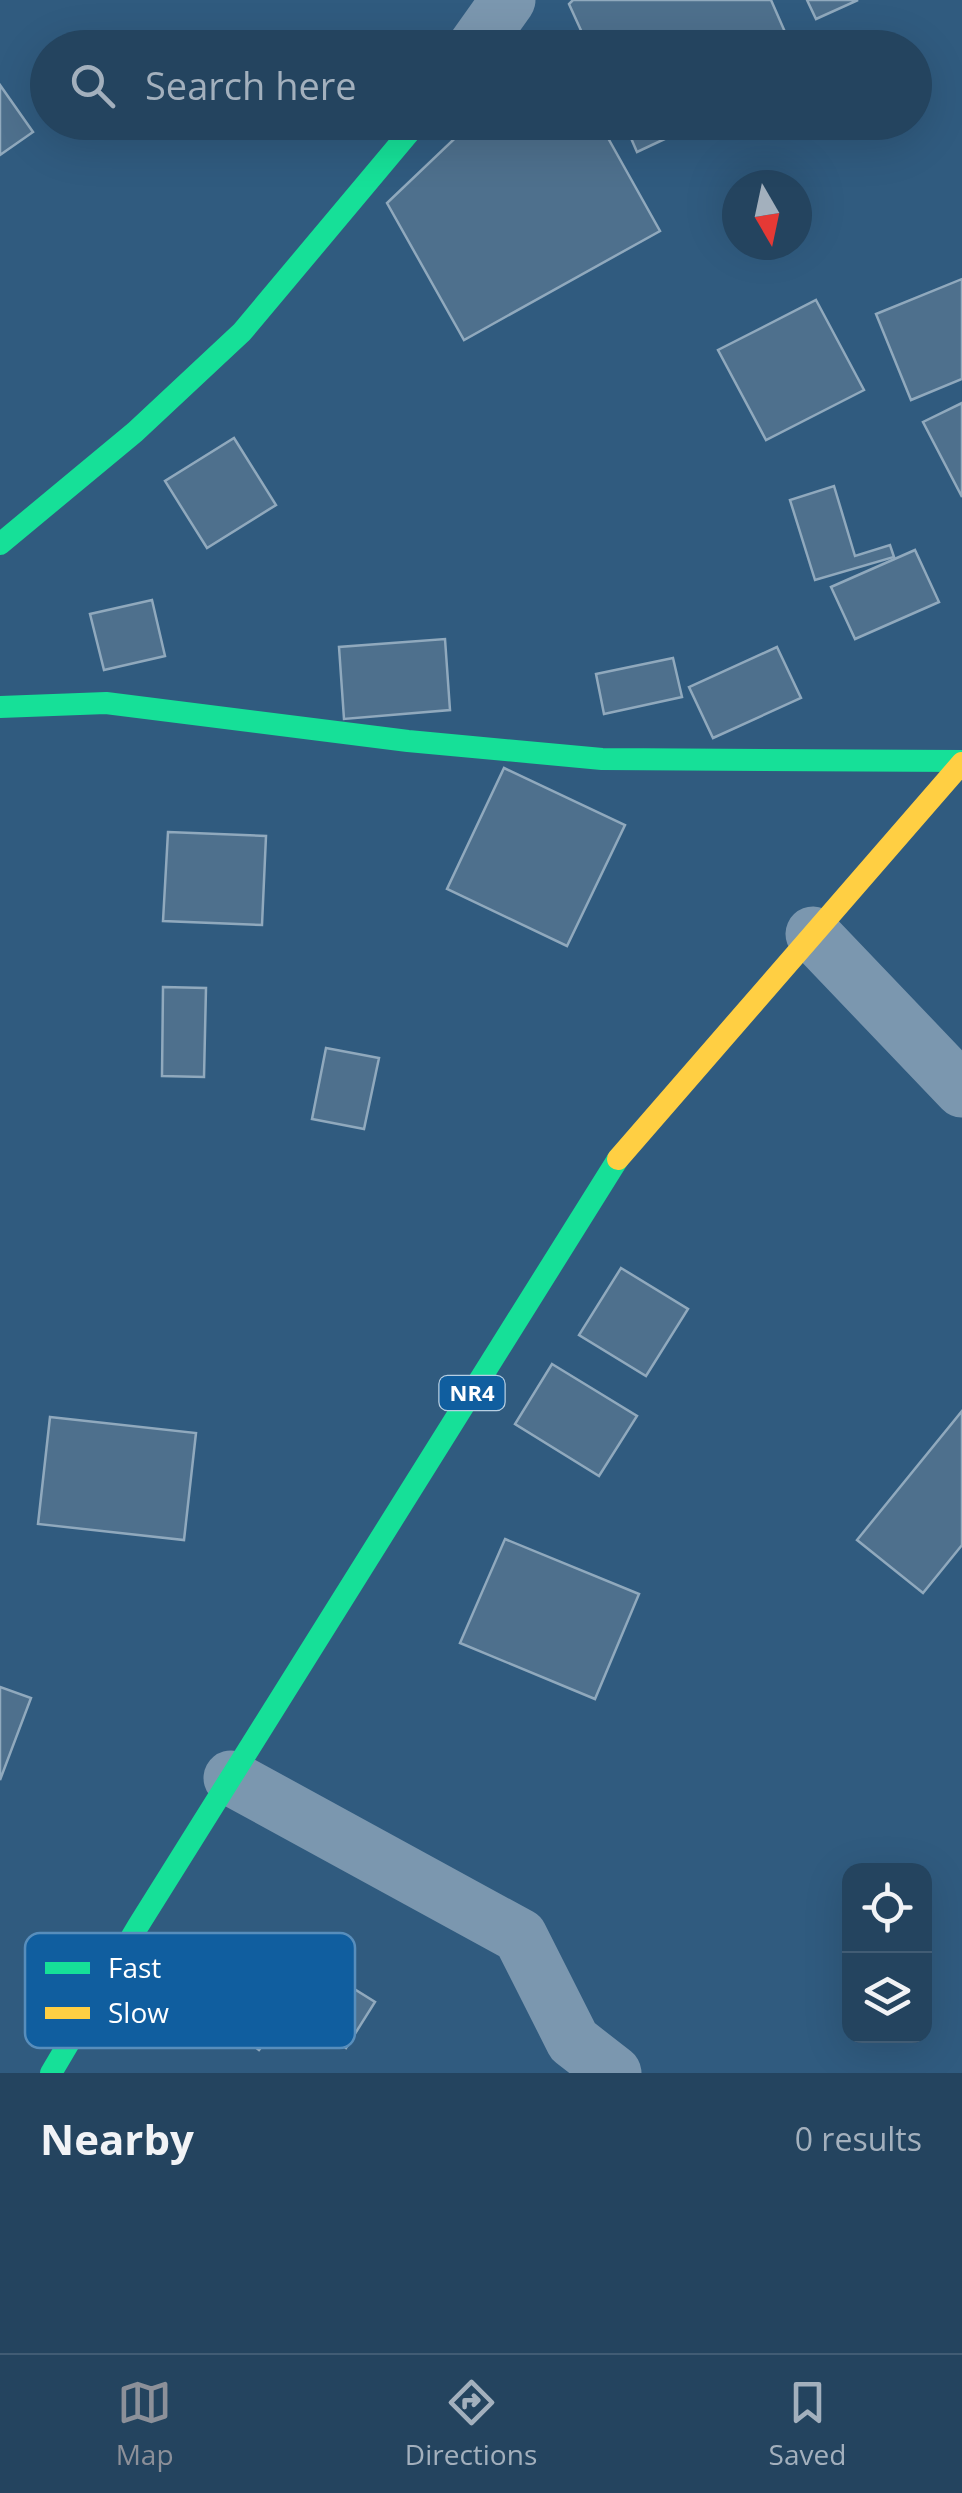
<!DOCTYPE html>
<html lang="en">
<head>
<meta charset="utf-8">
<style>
	:root { --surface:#24445f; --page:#2c4b65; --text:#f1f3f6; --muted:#a3b0bd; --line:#415c74; --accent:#8c9099 }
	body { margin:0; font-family:"Open Sans",sans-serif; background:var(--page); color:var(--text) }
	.controls { position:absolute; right:30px; bottom:30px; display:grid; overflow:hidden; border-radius:20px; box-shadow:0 10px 40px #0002 }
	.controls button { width:90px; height:90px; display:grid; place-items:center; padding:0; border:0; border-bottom:2px solid var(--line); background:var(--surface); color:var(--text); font:50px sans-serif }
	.compass { position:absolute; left:722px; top:170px; width:90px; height:90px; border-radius:50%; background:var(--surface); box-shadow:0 10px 40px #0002; rotate:171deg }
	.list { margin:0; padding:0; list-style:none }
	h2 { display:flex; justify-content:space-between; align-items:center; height:130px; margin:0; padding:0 40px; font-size:42px }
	h2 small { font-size:32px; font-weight:400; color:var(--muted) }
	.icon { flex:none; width:55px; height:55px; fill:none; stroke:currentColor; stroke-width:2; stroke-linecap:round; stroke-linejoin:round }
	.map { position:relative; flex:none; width:962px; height:2073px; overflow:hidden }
	.search { position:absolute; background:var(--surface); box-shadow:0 10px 40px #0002; left:30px; right:30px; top:30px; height:110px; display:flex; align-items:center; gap:25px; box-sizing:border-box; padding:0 35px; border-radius:55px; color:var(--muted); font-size:38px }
	.sheet { height:280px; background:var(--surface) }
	nav { display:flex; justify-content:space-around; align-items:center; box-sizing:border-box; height:140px; border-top:2px solid var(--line); background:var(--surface); font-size:28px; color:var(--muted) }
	nav a { display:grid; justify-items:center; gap:5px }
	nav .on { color:var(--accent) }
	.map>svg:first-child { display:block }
</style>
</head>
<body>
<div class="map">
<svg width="962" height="2073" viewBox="0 0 962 2073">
	<rect width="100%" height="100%" fill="#305b7f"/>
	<g fill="#4e708d" stroke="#90a9bd" stroke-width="2.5">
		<polygon points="573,0 771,0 792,48 589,48 569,4"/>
		<polygon points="807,0 858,0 816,19"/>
		<polygon points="0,85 33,132 0,155"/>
		<polygon points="472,122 599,122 660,231 464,340 387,203"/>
		<polygon points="624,122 701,122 637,152"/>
		<polygon points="962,279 962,379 911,400 876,314"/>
		<polygon points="816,300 864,390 766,440 718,350"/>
		<polygon points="962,403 962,497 923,422"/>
		<polygon points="234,438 276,505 207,548 165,481"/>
		<polygon points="834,486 855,556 890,545 894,557 815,580 790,500"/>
		<polygon points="915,550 939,602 855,639 831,587"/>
		<polygon points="152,600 165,656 104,670 90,614"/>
		<polygon points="445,639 450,710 344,719 339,647"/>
		<polygon points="777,647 801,698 713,738 689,687"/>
		<polygon points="673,658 682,697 604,714 596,674"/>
		<polygon points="504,768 625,825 567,946 447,889"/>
		<polygon points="168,832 266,836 262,925 163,921"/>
		<polygon points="163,987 206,988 204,1077 162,1076"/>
		<polygon points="326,1048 379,1058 364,1129 312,1119"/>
		<polygon points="621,1268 688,1309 646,1376 579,1335"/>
		<polygon points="552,1364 637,1416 599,1476 515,1424"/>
		<polygon points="962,1411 962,1545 923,1593 857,1540"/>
		<polygon points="50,1417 196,1433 184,1540 38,1524"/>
		<polygon points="505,1539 639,1594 595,1699 460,1643"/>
		<polygon points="0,1687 31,1698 0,1780"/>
		<polygon points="254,1944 309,1987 259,2050 204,2008"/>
		<polygon points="335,1977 375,2002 346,2048 307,2024"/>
	</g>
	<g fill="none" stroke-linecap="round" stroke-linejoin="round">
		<g stroke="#7b97af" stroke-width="55">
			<polyline points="474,48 508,0"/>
			<polyline points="813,934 962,1090"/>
			<polyline points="231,1778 520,1936 573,2041 614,2073"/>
		</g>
		<g stroke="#16e098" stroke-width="22">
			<polyline points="0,544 135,432 242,332 418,122"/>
			<polyline points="0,707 106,703 408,741 602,759 962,761"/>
			<polyline points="51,2073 138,1926 618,1159"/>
		</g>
		<polyline stroke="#ffcf43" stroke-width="22" points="618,1159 962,763"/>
	</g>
	<g text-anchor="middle" stroke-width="9" stroke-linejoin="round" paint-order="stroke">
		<rect fill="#105e9f" stroke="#b7cfe2" stroke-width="2.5" x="439.5" y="1376" width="65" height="34" rx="8"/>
		<g font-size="22" font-weight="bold" fill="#fff">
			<text x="472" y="1401">NR4</text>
		</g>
	</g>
	<rect x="25" y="1933" width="330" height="115" rx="15" fill="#105e9f" stroke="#588ebc" stroke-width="2.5"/>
	<rect x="45" y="1962" width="45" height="12" fill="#16e098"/>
	<rect x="45" y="2007" width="45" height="12" fill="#ffcf43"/>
	<g font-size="28" fill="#fff">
		<text x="108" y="1978">Fast</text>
		<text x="108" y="2023">Slow</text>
	</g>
</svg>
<div class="controls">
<button><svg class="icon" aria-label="locate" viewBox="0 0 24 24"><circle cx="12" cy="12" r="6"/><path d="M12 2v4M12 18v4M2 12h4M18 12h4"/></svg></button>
<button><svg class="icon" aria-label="layers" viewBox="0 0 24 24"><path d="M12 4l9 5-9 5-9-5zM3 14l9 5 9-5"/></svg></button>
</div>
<svg class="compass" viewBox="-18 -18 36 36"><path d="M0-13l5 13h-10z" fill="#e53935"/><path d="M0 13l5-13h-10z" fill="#a3b0bd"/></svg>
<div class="search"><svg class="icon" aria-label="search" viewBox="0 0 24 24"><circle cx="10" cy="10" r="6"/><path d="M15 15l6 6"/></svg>Search here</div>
</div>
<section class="sheet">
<h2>Nearby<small>0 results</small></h2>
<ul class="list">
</ul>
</section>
<nav>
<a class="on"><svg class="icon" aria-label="map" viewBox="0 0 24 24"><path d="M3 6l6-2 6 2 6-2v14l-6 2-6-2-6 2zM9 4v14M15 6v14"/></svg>Map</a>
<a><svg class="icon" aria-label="directions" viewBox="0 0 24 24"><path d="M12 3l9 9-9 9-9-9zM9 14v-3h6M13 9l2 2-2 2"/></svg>Directions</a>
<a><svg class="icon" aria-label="saved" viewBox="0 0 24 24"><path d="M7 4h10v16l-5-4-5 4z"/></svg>Saved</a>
</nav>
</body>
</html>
